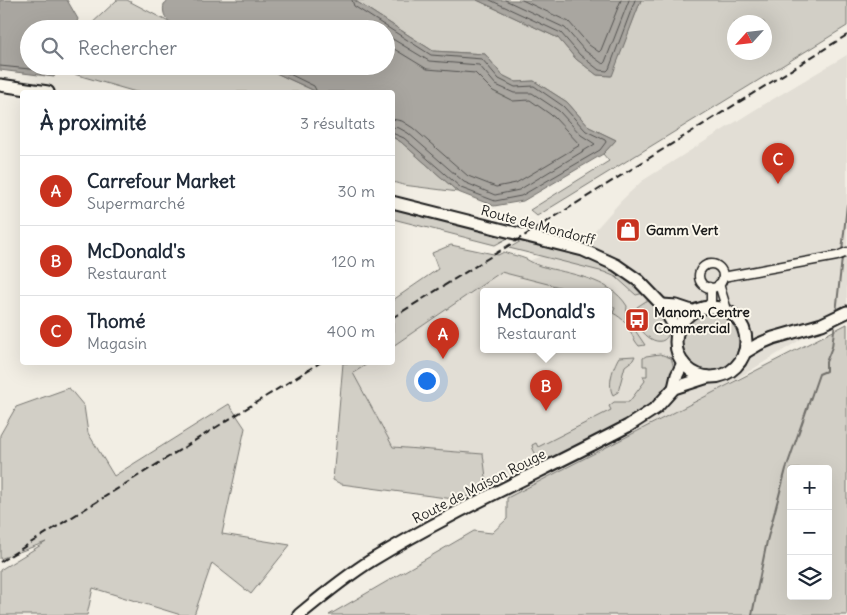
<!DOCTYPE html>
<html lang="fr">
<head>
<meta charset="utf-8">
<style>
	:root { --surface:#fff; --page:#f6f6f7; --text:#1f2937; --muted:#747a83; --line:#e0e1e3; --accent:#c8321e }
	body { margin:0; font-family:Delius,sans-serif; background:var(--page); color:var(--text) }
	.controls { position:absolute; right:15px; bottom:15px; display:grid; overflow:hidden; border-radius:5px; box-shadow:0 5px 20px #0002 }
	.controls button { width:45px; height:45px; display:grid; place-items:center; padding:0; border:0; border-bottom:1px solid var(--line); background:var(--surface); color:var(--text); font:25px sans-serif }
	.compass { position:absolute; left:727px; top:15px; width:45px; height:45px; border-radius:50%; background:var(--surface); box-shadow:0 5px 20px #0002; rotate:243deg }
	.you { position:absolute; left:426px; top:380px; width:18px; height:18px; margin:-12px; border:4px solid #fff; border-radius:50%; background:#1a73e8; box-shadow:0 0 0 8px #1a73e833 }
	.badge { display:grid; place-items:center; width:32px; height:32px; border-radius:50%; background:var(--accent); color:#fff; font-size:16px; font-weight:700 }
	.pin { position:absolute; translate:-50% -41px; filter:drop-shadow(0 1px 2px #0008) }
	.pin::after { content:''; position:absolute; top:26px; width:18px; height:15px; background:inherit; clip-path:polygon(0 0,100% 0,50% 100%) }
	.popup { position:absolute; left:480px; top:288px; width:132px; height:65px; box-sizing:border-box; display:grid; place-content:center; border-radius:5px; background:var(--surface); filter:drop-shadow(0 1px 4px #0005); font-size:16px; white-space:nowrap; color:var(--muted) }
	.popup b { font-size:19px; color:var(--text) }
	.popup::after { content:''; position:absolute; left:50%; top:100%; margin-left:-10px; border:10px solid transparent; border-top-color:var(--surface) }
	.list { margin:0; padding:0; list-style:none }
	h2 { display:flex; justify-content:space-between; align-items:center; height:65px; margin:0; padding:0 20px; font-size:21px }
	h2 small { font-size:16px; font-weight:400; color:var(--muted) }
	.list li { display:grid; grid-template-columns:32px 1fr auto; gap:15px; align-items:center; box-sizing:border-box; height:70px; padding:0 20px; border-top:1px solid var(--line) }
	.list b { display:block; font-size:19px; white-space:nowrap }
	.list p { margin:0; font-size:16px; white-space:nowrap; color:var(--muted) }
	.list em { font-size:16px; font-style:normal; color:var(--muted) }
	.icon { flex:none; width:28px; height:28px; fill:none; stroke:currentColor; stroke-width:2; stroke-linecap:round; stroke-linejoin:round }
	.map { position:relative; flex:none; width:847px; height:615px; overflow:hidden }
	.search { position:absolute; background:var(--surface); box-shadow:0 5px 20px #0002; left:20px; top:20px; width:375px; height:55px; display:flex; align-items:center; gap:12px; box-sizing:border-box; padding:0 18px; border-radius:28px; color:var(--muted); font-size:19px }
	.panel { position:absolute; background:var(--surface); box-shadow:0 5px 20px #0002; left:20px; top:90px; width:375px; height:275px; border-radius:5px }
	.map>svg:first-child { display:block }
</style>
</head>
<body>
<div class="map">
<svg width="847" height="615" viewBox="0 0 847 615">
	<rect width="100%" height="100%" fill="#f2eee4"/>
	<filter id="ink" filterUnits="userSpaceOnUse"><feTurbulence type="fractalNoise" baseFrequency=".02" numOctaves="2"/><feDisplacementMap in="SourceGraphic" scale="10" xChannelSelector="R" yChannelSelector="G"/><feConvolveMatrix kernelMatrix="1 2 1 2 8 2 1 2 1" color-interpolation-filters="sRGB"/></filter>
	<g filter="url(#ink)">
		<path fill="#e2ded5" fill-rule="evenodd" d="M847,55V311L722,388L507,498L487,485L483,454L393,447L353,373L369,363L392,362L393,346L501,272L589,237L621,201L642,181L753,111ZM484,292H608V350H484Z"/>
		<g fill="#d2cfc6" stroke="#777671" fill-rule="evenodd">
			<polygon points="117,0 127,0 182,29 88,29 89,26"/>
			<path d="M354,0H477L558,38L576,59L597,75L611,76L641,0H847V26L537,216L530,210L609,161L603,154L616,140L589,127L567,102L534,81L516,82L502,75L485,54L433,51ZM734,22H764V52H734Z"/>
			<polygon points="76,66 261,66 317,92 136,92 74,74"/>
			<polygon points="392,137 401,142 458,192 403,185 393,182"/>
			<polygon points="392,206 507,236 508,238 495,245 393,219"/>
			<path d="M523,240C569,251 609,258 644,293L636,295L616,277L604,272L509,248Z"/>
			<path d="M451,245L498,255L504,252C511,255 519,256 526,259C531,262 535,264 540,266C569,274 610,278 627,306L626,317L645,345L639,346C627,332 634,325 613,313L615,308L609,305L608,292H579L501,272L393,346V300L438,269L432,253Z"/>
			<path d="M646,301C659,301 665,320 670,330C663,359 627,325 637,307Z"/>
			<circle cx="709" cy="342" r="31"/>
			<path d="M847,324V615H329L474,531L492,533L507,519V498ZM791,469H828V596H791Z"/>
			<path d="M660,354L671,358C673,364 675,370 673,377C662,413 580,447 547,463C540,460 533,453 532,445L536,443L538,447L611,410L609,406L614,402H629L645,381L643,376H647V366H643V358L646,356Z"/>
			<path d="M635,356L633,360L625,366L618,392L613,395C607,385 613,367 619,357Z"/>
			<polygon points="369,363 353,373 393,447 483,454 487,485 461,500 341,484 333,480 343,363"/>
			<polygon points="69,388 84,406 88,433 114,476 229,404 245,428 222,534 290,545 251,594 212,563 194,615 181,615 93,588 87,615 0,615 0,570 46,542 0,559 0,435 16,407"/>
		</g>
		<g fill="#a9a6a0" stroke="#716f6b">
			<polygon points="0,0 67,0 78,19 74,29 29,29 29,66 58,66 54,77 0,70"/>
			<path d="M169,0H354L433,51L485,54L502,75L516,82L534,81L567,102L589,127L616,140L603,154L523,201L494,206L458,192L401,142L393,137L392,92H317L261,66H386V29H182C170,23 161,18 164,4Z"/>
			<polygon points="477,0 641,0 612,76 597,75 576,59 558,38"/>
		</g>
		<g fill="none" stroke-linecap="round" stroke-linejoin="round">
			<g stroke="#545351" stroke-width="1">
				<polyline points="352,0 354,6 431,55 482,59 499,79 515,87 534,86 563,106 586,131 605,140 606,142 600,150 521,196 495,201 461,188 404,138 392,133"/>
				<polyline points="490,0 561,33 580,55 599,70 607,71 609,69 635,0"/>
				<polyline points="505,0 565,28 584,50 603,64 605,62 629,0"/>
				<polyline points="522,0 569,22 589,45 599,52 601,50 621,0"/>
				<polyline points="386,35 429,61 479,65 496,85 514,93 532,93 559,111 581,135 595,144 519,190 495,195 464,182 408,133 399,128 392,127"/>
				<polyline points="386,44 427,69 475,73 493,91 513,101 530,100 554,117 580,145 516,183 496,187 468,176 413,128 402,121 392,119"/>
				<polyline points="0,66 49,71 53,66"/>
				<polyline points="273,66 314,86 317,92"/>
			</g>
			<g stroke="#716f6b" stroke-width="2">
				<polyline points="842,251 847,205"/>
				<polyline points="836,313 842,258"/>
				<polyline points="752,615 767,541 786,469 819,374 826,371 826,362 832,347 835,322"/>
			</g>
			<defs>
				<g id="minor">
					<circle cx="711" cy="276" r="12"/>
					<polyline points="723,277 837,256 847,252"/>
					<polyline points="719,284 727,310"/>
					<polyline points="706,307 711,302 711,291 709,287"/>
				</g>
				<g id="primary">
					<polyline points="0,85 48,92"/>
					<polyline points="392,202 583,250 616,265 639,281 662,305 677,331"/>
					<polyline points="662,305 677,306 692,311"/>
					<circle cx="711" cy="342" r="35"/>
					<polyline points="744,353 759,344 773,338 822,324 847,312"/>
					<polyline points="674,388 677,375 683,363"/>
					<path d="M299,615C322,596 346,576 372,560C454,510 543,471 628,426L656,408L674,388L708,377"/>
				</g>
			</defs>
			<use href="#minor" stroke="#1c1c1c" stroke-width="11"/>
			<use href="#primary" stroke="#1c1c1c" stroke-width="15"/>
			<use href="#minor" stroke="#fbf7ec" stroke-width="8"/>
			<use href="#primary" stroke="#fbf7ec" stroke-width="11"/>
			<g stroke="#1c1c1c" stroke-width="2" stroke-dasharray="8 4" stroke-linecap="butt">
				<polyline points="392,318 847,35"/>
				<polyline points="0,562 321,362"/>
			</g>
		</g>
	</g>
	<defs>
		<symbol id="shop-square" viewBox="-11 -11 22 22"><rect x="-9" y="-9" width="18" height="18" rx="4" fill="#c8321e" stroke="#fbf7ec"/><path d="M-5-2.5h2.3a2.7 3.5 0 0 1 5.4 0H5L5.5 6h-11ZM-1.5-2.5h3a1.5 2.3 0 0 0-3 0Z" fill="#fff"/></symbol>
		<symbol id="bus-square" viewBox="-11 -11 22 22"><rect x="-9" y="-9" width="18" height="18" rx="4" fill="#c8321e" stroke="#fbf7ec"/><path d="M-5-6H5V4H4V6H2V4H-2V6H-4V4H-5ZM-3.5-4V0h7V-4ZM-3.5 1.2v1.5H-2V1.2ZM2 1.2v1.5H3.5V1.2Z" fill="#fff"/></symbol>
	</defs>
	<g fill-rule="evenodd">
		<use href="#shop-square" x="614" y="216" width="28" height="28"/>
		<use href="#bus-square" x="623" y="306" width="28" height="28"/>
	</g>
	<g text-anchor="middle" stroke-width="4" stroke-linejoin="round" paint-order="stroke">
		<g font-size="14" fill="#1c1c1c" stroke="#fbf7ec">
			<text transform="translate(538 225) rotate(15)" y="5">Route de Mondorff</text>
			<text transform="translate(479 486) rotate(-27)" y="5">Route de Maison Rouge</text>
		</g>
		<g font-size="14" font-weight="bold" fill="#1c1c1c" stroke="#fbf7ec" text-anchor="start">
			<text x="646" y="235">Gamm Vert</text>
			<text x="654" y="317">Manom, Centre<tspan x="654" dy="16">Commercial</tspan></text>
		</g>
	</g>
</svg>
<div class="controls">
<button>+</button>
<button>−</button>
<button><svg class="icon" aria-label="layers" viewBox="0 0 24 24"><path d="M12 4l9 5-9 5-9-5zM3 14l9 5 9-5"/></svg></button>
</div>
<svg class="compass" viewBox="-18 -18 36 36"><path d="M0-13l5 13h-10z" fill="#e53935"/><path d="M0 13l5-13h-10z" fill="#747a83"/></svg>
<div class="you"></div>
<div class="pin badge" style="left:443px;top:359px">A</div>
<div class="pin badge" style="left:546px;top:411px">B</div>
<div class="popup"><b>McDonald's</b>Restaurant</div>
<div class="pin badge" style="left:778px;top:184px">C</div>
<div class="search"><svg class="icon" aria-label="search" viewBox="0 0 24 24"><circle cx="10" cy="10" r="6"/><path d="M15 15l6 6"/></svg>Rechercher</div>
<section class="panel">
<h2>À proximité<small>3 résultats</small></h2>
<ul class="list">
<li><span class="badge">A</span><div><b>Carrefour Market</b><p>Supermarché</p></div><em>30 m</em></li>
<li><span class="badge">B</span><div><b>McDonald's</b><p>Restaurant</p></div><em>120 m</em></li>
<li><span class="badge">C</span><div><b>Thomé</b><p>Magasin</p></div><em>400 m</em></li>
</ul>
</section>
</div>
</body>
</html>
